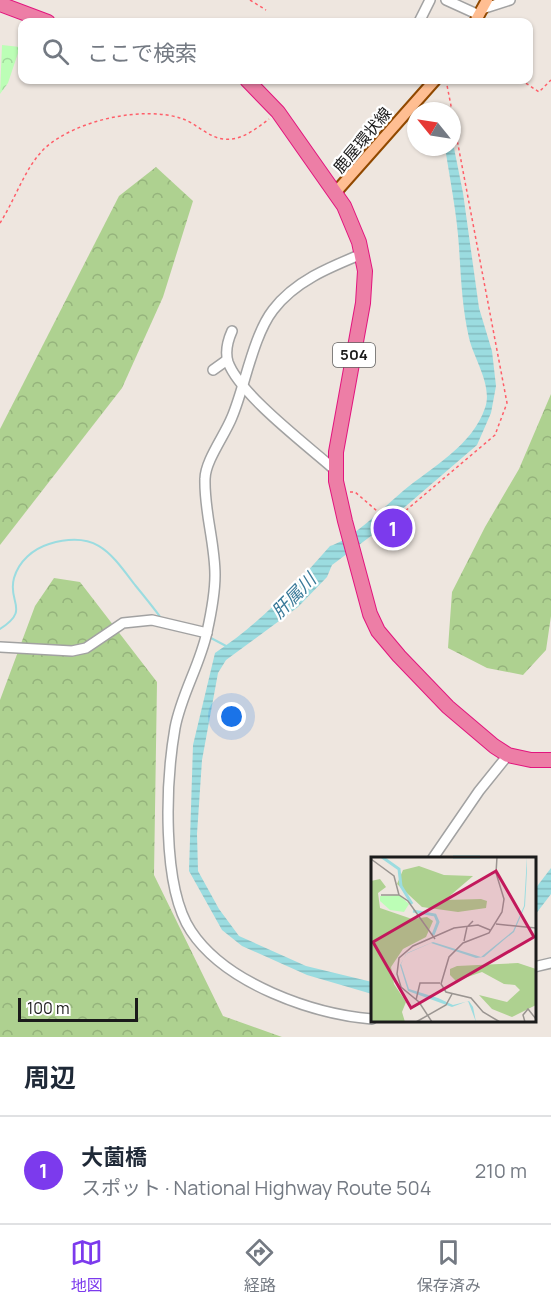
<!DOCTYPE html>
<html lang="ja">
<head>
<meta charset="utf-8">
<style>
	:root { --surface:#fff; --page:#f2f2f3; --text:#1f2937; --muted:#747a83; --line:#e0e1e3; --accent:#7c3aed }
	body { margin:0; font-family:Manrope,"Noto Sans JP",sans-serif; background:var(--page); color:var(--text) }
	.compass { position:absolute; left:407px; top:102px; width:54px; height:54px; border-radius:50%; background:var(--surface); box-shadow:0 2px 4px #0004; rotate:300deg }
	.scale { position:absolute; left:18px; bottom:15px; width:120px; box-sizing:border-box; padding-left:6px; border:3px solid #1b1b1b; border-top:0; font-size:16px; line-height:21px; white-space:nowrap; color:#1b1b1b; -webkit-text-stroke:4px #fff; paint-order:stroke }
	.you { position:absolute; left:232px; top:717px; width:21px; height:21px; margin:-15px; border:4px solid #fff; border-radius:50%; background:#1a73e8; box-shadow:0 0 0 9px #1a73e833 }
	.badge { display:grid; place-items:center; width:39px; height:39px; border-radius:50%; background:var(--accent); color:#fff; font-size:20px; font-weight:700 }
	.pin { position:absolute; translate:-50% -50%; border:3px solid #fff; box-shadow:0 2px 6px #0006 }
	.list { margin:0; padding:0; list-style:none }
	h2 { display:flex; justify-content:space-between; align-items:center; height:78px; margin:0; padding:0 24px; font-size:26px }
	h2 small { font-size:20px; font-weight:400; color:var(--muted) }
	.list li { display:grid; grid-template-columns:39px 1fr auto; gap:18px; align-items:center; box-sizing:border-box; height:108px; padding:0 24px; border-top:2px solid var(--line) }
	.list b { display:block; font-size:22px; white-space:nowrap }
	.list p { margin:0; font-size:20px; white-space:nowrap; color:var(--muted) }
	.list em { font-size:20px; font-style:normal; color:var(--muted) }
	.icon { flex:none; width:33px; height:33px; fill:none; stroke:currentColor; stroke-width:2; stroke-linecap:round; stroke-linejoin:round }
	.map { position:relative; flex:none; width:551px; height:1037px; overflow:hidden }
	.search { position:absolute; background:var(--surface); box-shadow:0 2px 4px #0004; left:18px; right:18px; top:18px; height:66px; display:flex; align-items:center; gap:15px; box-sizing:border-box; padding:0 21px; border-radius:12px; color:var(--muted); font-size:22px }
	.sheet { height:186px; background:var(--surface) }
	nav { display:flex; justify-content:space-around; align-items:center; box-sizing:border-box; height:84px; border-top:2px solid var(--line); background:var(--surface); font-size:16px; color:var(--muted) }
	nav a { display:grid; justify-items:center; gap:3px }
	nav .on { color:var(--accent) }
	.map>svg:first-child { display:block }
</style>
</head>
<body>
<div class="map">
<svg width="551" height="1037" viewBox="0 0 551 1037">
	<defs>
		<pattern id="forest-crowns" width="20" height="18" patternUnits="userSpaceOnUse" patternTransform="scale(1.5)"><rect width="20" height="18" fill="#aed190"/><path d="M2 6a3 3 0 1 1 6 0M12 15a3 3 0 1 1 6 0" fill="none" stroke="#95b37c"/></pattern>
		<pattern id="park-crowns" width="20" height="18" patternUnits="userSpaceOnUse" patternTransform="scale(1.5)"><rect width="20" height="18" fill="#bcfeb6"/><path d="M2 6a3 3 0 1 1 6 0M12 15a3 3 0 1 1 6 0" fill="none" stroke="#a1d99c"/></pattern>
		<pattern id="water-rules" width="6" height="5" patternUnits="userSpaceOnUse" patternTransform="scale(1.5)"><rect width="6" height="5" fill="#9bdce0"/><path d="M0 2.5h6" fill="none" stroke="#85bcc0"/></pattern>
	</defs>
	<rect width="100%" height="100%" fill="#eee6df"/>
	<g fill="url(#forest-crowns)">
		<polygon points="156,167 193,201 163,297 122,388 0,545 0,429 119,196"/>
		<polygon points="551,394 551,616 546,650 523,675 487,668 448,648 452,592 485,527 519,469"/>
		<polygon points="54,578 80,582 157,682 154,875 223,1016 282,1037 0,1037 0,700 35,606"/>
	</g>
	<polygon fill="url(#park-crowns)" points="2,45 20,47 8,83 0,94"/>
	<g fill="url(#water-rules)">
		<path d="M452,138L463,193L479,308L492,351L496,386L491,413L477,445L371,536L332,565L327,577L298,607L226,660L218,673L202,760L197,834L198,871L219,909L239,936L306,966L372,982V994L307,975L242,946L222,930L189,871L193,745L215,653C260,623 295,586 330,546C353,539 384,507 403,491C432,467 472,446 485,408C493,386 474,359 469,338C462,307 461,278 459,247C457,214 450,180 445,147H452Z"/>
		<polygon points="551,868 551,894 535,915 535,889"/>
	</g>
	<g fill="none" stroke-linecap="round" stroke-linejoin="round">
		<g stroke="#9bdce0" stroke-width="2">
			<path d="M0,629C31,609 7,603 14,578C19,561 33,549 49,544C96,530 110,552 135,585C144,596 153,607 161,618"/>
			<polyline points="209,637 228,647"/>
		</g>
		<defs>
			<g id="minor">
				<polyline points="446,0 479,15"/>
				<polyline points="482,9 510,0"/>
				<polyline points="419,22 430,0"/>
				<path d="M362,254C330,267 295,281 273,310C253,336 245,386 232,417C225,435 205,461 205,479C204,511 215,543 215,575C215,593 211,614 207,632C200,665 181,695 175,728C166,780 161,886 191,931C226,984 313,1014 372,1019"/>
				<path d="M232,331C228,340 225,352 228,362C240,395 307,445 335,470"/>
				<polyline points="213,370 227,360"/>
				<polyline points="0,647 72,651 86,648 123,623 152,620 207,633"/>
				<polyline points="433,858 479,791 508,755"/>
				<polyline points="534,967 551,963"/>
			</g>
			<g id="major">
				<polyline points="475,22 487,0"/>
				<polyline points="335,193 435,80"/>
			</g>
			<g id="highway">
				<polyline points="0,4 48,22"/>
				<polyline points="247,80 278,112 344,206 359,242 365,271 363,303 336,452 336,481 345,521 370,614 378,631 399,656 448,707 494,746 508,755 531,760 551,760"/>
			</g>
		</defs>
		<use href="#minor" stroke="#a2a2a2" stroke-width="12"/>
		<use href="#major" stroke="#914900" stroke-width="14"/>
		<use href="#highway" stroke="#e2157e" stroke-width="16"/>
		<g stroke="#ff5e69" stroke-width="1.5" stroke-dasharray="3 3" stroke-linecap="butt">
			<polyline points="250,0 266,10"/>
			<polyline points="446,80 452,111"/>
			<polyline points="521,80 539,92 551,80"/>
			<path d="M0,223C15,200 25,167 45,148C76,120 144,105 183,119C197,124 209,138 224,139C241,141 256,129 269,119"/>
			<polyline points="350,492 355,492 391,523 495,435 507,403 452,113"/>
		</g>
		<use href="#minor" stroke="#fff" stroke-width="9"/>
		<use href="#major" stroke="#ffbe92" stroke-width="10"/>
		<use href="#highway" stroke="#ed7ea6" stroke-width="14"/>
	</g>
	<g text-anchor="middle" stroke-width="4.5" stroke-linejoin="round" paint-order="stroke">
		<rect fill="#fff" stroke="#5f5f5f" stroke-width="1.5" x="333" y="343" width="42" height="24" rx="4.5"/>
		<g font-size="15" font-weight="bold" fill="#1b1b1b">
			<text x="354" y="360">504</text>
		</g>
		<g font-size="16" fill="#1b1b1b" stroke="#fff">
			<text transform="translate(362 140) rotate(-50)" y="6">鹿屋環状線</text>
		</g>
		<g font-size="18" font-style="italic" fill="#3a7a99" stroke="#fff">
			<text transform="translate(294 596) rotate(-46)" y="6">肝属川</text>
		</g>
	</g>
	<g transform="translate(371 857)">
		<rect width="165" height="165" fill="#eee6df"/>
		<path d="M48,9L73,18L102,19L74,43L110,42L116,44L115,51L87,55L51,50L26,27L32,13ZM9,22L15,30L7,36L9,51L41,62L56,60L62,64L55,80L32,92L20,110L23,127L35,145L31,155L34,165H0V24ZM147,106L165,112V148L141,160L121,152L108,138L136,145L149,133L144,128L133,127L111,115L85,124L79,118V112L86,109Z" fill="#aed190"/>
		<path d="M28,38L38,47L33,55L19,53L9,44V39Z" fill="#bcfeb6"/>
		<path d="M156,0V14L154,49L143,75L134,82L113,100L105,101L60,86L35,97L30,107L38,132L67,141L82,148L98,144L102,150L105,165L97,144L81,150L37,134L29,108L36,96L62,85L110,100L142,74L153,49Z" fill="#9bdce0"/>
		<path fill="none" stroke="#9bdce0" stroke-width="3" d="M11,0L28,12L30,29L41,47M82,0H109M42,54L64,58L67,65L62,78"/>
		<path fill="none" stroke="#9a9591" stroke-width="1.5" d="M126,0L125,16L133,42L131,55L118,76L92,86L78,100L70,127L75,135L100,141L112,155L129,165M0,2L23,19L28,38M10,38H28L37,44L64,82M125,67L165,71M93,84L96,70L102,64M45,143L49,126H69M45,165L75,148L81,137M61,165L48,145L30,130L26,117L28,101L42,89L83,71L107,68L119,73M154,165L152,158L157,152L165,162"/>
		<path fill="#c2185b" fill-opacity="0.15" stroke="#c2185b" stroke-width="3" d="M125,14L163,80L40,151L2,85Z"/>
		<rect width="165" height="165" fill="none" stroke="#1b1b1b" stroke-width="3"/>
	</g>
</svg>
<svg class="compass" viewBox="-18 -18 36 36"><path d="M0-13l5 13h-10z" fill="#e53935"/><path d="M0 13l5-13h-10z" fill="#747a83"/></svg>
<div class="scale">100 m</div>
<div class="you"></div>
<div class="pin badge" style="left:393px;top:528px">1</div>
<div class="search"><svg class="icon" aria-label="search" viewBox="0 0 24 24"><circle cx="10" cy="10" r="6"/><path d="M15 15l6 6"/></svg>ここで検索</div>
</div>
<section class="sheet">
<h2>周辺<small></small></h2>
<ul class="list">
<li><span class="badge">1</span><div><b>大薗橋</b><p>スポット · National Highway Route 504</p></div><em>210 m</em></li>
</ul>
</section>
<nav>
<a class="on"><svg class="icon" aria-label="map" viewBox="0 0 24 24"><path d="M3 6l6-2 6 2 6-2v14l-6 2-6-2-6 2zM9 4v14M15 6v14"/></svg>地図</a>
<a><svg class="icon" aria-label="directions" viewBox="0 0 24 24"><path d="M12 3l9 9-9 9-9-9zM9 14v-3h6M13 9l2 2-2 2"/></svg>経路</a>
<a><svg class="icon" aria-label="saved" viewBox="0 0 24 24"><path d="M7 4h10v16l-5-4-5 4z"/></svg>保存済み</a>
</nav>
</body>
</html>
